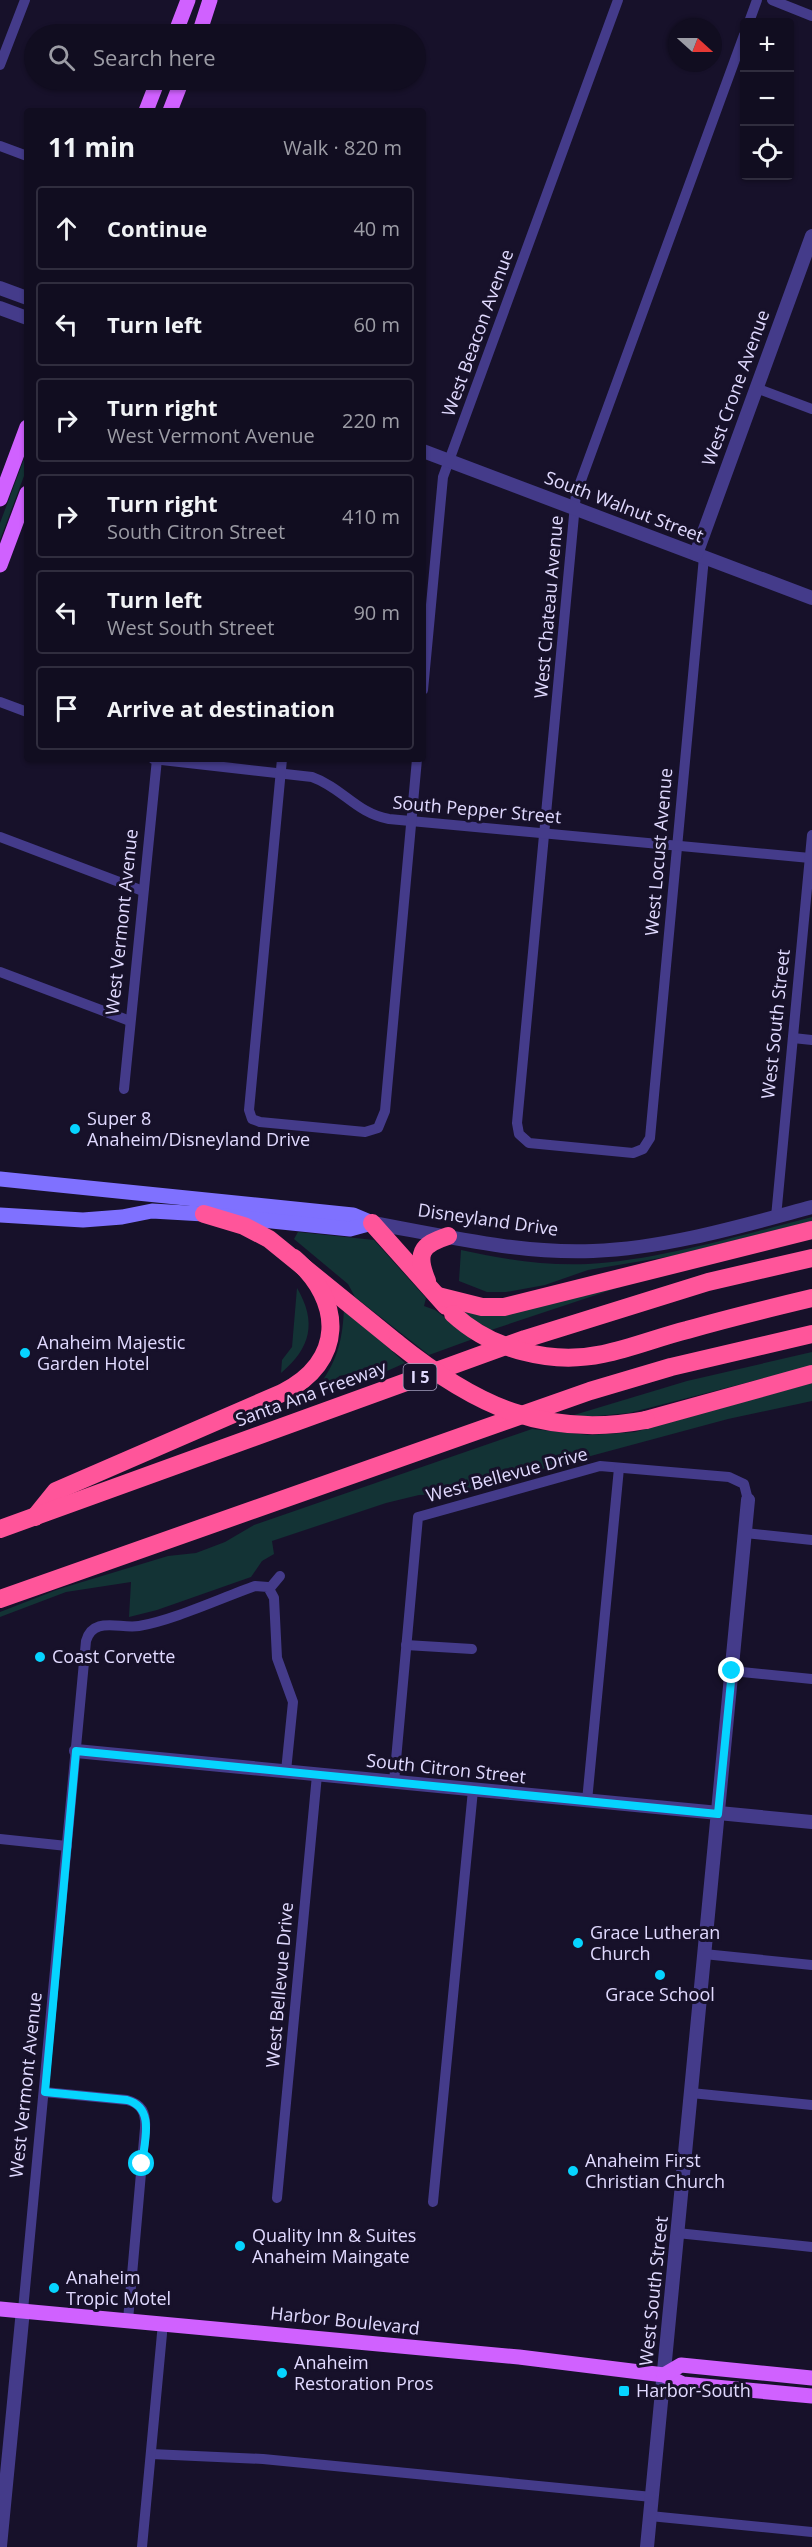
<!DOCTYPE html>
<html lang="en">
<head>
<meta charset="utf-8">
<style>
	:root { --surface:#110d20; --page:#1a1629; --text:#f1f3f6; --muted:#9c9ca5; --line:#302d3e }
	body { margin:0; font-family:"Open Sans",sans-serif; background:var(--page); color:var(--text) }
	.controls { position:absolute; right:18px; top:18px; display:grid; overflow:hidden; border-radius:6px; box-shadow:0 2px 4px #0004 }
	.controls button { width:54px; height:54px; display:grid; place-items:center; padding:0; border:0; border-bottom:2px solid var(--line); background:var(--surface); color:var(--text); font:30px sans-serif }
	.compass { position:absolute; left:668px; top:18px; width:54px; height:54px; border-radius:50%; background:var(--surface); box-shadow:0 2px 4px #0004; rotate:111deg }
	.stop { position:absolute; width:18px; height:18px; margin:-14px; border:4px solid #06d4ff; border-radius:50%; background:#fff }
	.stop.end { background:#06d4ff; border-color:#fff; box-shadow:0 2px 6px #0008 }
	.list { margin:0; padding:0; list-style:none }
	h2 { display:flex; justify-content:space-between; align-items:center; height:78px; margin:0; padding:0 24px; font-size:26px }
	h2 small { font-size:20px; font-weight:400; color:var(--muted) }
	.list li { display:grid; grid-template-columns:39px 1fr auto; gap:18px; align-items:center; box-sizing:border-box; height:84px; margin:0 12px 12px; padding:0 12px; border:2px solid var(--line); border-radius:6px }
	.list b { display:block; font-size:22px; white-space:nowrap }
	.list p { margin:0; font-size:20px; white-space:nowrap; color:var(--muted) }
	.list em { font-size:20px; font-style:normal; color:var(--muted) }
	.icon { flex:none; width:33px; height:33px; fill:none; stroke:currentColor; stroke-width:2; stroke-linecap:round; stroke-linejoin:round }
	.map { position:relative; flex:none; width:812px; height:2547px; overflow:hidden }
	.search { position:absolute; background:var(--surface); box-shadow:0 2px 4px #0004; left:24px; top:24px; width:402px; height:66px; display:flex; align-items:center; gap:15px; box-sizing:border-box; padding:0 21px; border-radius:33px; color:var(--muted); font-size:22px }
	.panel { position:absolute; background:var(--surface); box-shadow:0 2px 4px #0004; left:24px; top:108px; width:402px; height:654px; border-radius:6px }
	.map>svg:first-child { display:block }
</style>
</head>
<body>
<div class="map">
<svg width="812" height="2547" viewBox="0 0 812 2547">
	<rect width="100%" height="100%" fill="#17112a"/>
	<g fill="#133335">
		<polygon points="27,451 27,468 0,540 0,523"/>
		<path d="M812,1217V1221L672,1256L588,1270L545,1285L506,1292H487L459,1281L461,1250C502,1259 545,1266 588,1264C661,1260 741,1235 812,1217Z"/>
		<polygon points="298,1232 374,1240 426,1298 424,1306 435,1310 473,1339 429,1355 355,1297 348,1284 294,1239"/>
		<polygon points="638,1281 491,1330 458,1311"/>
		<path d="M297,1288C317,1322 311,1348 281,1373L282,1360L292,1347Z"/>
		<path d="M344,1307L405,1363L387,1371L368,1370L339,1376L338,1382L325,1388L320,1384C338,1360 343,1337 344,1307Z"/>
		<polygon points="812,1352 812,1366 629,1413 586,1417 574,1415 687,1381"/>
		<polygon points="812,1383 812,1401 728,1419 450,1494 419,1495 386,1503 272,1541 274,1554 262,1561 251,1577 157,1610 129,1617 131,1582 66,1592 0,1617 0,1612 59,1589 168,1556 196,1553 225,1542 254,1525 532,1429 590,1435 635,1432"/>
	</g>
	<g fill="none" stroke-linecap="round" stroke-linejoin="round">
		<g stroke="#443b8a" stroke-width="10">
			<polyline points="772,0 812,16"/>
			<polyline points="749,22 757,0"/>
			<polyline points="0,65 25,0"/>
			<polyline points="0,146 27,156"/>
			<polyline points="756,388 812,409"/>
			<polyline points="704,557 650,1138 643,1149 633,1153 529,1143 519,1134 517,1123 576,494 744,35"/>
			<polyline points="423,690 443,477 618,0"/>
			<polyline points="0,702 27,712"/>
			<path d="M153,759L312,777C343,788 356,813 389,819L810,858"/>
			<polyline points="282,759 249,1110 252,1119 260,1122 365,1132 378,1128 385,1111 417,759"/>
			<polyline points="0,837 143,891"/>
			<polyline points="0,972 130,1021"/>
			<polyline points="793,1038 812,1040"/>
			<polyline points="124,1089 157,759"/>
			<polyline points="776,1217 812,835"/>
			<polyline points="745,1533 812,1540"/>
			<polyline points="270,1588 280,1576"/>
			<polyline points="406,1645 472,1649"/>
			<polyline points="732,1671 812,1679"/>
			<polyline points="394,1782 418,1517 600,1466 729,1477 744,1484 748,1500"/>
			<polyline points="587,1801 619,1468"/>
			<polyline points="0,1839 67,1846"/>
			<polyline points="704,1954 812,1965"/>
			<path d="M44,2092L127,2100C142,2104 146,2113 145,2128L128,2320"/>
			<polyline points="691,2093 812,2105"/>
			<polyline points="277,2198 317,1775"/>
			<polyline points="433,2202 473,1790"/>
			<polyline points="677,2233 812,2247"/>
			<path d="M23,2310L86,1641C93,1616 119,1629 139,1626C174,1620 221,1598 255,1586L268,1587L274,1598L277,1658L293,1702L286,1771"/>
			<polyline points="151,2454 263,2459 652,2497"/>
			<polyline points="650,2516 812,2532"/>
			<polyline points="142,2547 163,2323"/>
		</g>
		<g stroke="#443b8a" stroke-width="14">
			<polyline points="0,288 27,298"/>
			<polyline points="0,308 27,318"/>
			<polyline points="423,451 812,598"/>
			<polyline points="696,554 812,236"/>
			<path d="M372,1223C445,1236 520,1254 593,1251C667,1248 741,1226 812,1207"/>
			<polyline points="76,1751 812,1822"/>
			<polyline points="0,2546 23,2310"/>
			<polyline points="647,2547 748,1500"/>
		</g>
		<g stroke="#7f71ff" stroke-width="15">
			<polyline points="0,1179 353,1215 372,1223"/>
			<polyline points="0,1215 83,1220 122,1217 152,1211 204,1214 350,1229 372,1223"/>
		</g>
		<g stroke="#d061ff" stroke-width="15">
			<polyline points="175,34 188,0"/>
			<polyline points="199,34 210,0"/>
			<polyline points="146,111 158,80"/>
			<polyline points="170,111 182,80"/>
			<polyline points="0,499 27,427"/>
			<polyline points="0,565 27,493"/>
			<polyline points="0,2309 519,2357 664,2375 683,2384 812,2396"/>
			<polyline points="664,2375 681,2365 812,2378"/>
		</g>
		<g stroke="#ff559a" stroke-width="18">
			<polyline points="204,1214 244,1226 269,1239 397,1343"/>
			<polyline points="372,1223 446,1306"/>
			<path d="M427,1281C416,1254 420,1245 448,1236"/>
			<polyline points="438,1296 482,1307 504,1307 812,1230"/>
			<polyline points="646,1420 812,1374"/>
			<path d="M35,1517L56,1491L282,1393C345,1362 344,1301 294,1258"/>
			<polyline points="0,1529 525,1339 708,1282 812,1258"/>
			<polyline points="0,1599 590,1391 671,1367 812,1334"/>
		</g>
		<g stroke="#ff559a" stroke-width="18">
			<path d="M453,1314C492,1350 551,1365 603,1354C632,1348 659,1337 687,1330C729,1318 770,1308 812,1298"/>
			<path d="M397,1343C474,1405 544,1439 646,1420"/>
		</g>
	</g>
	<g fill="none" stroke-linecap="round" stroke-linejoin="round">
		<path stroke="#06d4ff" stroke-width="8" d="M142,2164C144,2142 156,2108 127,2100L45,2092L76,1751L718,1814L732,1671"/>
	</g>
	<g fill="#06d4ff" stroke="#17112a" stroke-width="2">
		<circle cx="75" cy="1129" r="6"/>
		<circle cx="25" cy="1353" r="6"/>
		<circle cx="40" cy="1657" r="6"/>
		<circle cx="578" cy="1943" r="6"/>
		<circle cx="660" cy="1975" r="6"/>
		<circle cx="573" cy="2171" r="6"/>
		<circle cx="240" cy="2246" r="6"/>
		<circle cx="54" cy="2288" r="6"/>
		<circle cx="282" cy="2373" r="6"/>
		<rect x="618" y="2385" width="12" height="12" rx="3"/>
	</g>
	<g text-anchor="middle" stroke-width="6" stroke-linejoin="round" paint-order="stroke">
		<rect fill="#17112a" stroke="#a49ebf" stroke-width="1.5" x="403.5" y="1364" width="33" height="26" rx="4.5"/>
		<g font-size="16" font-weight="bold" fill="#e1daff">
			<text x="420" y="1383">I 5</text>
		</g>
		<g font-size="18" fill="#e1daff" stroke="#17112a">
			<text transform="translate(478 333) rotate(-70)" y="6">West Beacon Avenue</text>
			<text transform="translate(736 388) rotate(-70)" y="6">West Crone Avenue</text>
			<text transform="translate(624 507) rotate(21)" y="6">South Walnut Street</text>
			<text transform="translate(549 607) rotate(-85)" y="6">West Chateau Avenue</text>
			<text transform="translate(477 810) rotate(5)" y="6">South Pepper Street</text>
			<text transform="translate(659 852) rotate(-85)" y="6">West Locust Avenue</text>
			<text transform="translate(122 922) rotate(-84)" y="6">West Vermont Avenue</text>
			<text transform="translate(776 1024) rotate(-84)" y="6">West South Street</text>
			<text transform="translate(488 1220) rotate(8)" y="6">Disneyland Drive</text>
			<text transform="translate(311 1394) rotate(-20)" y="6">Santa Ana Freeway</text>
			<text transform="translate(507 1475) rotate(-15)" y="6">West Bellevue Drive</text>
			<text transform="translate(446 1769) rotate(6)" y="6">South Citron Street</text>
			<text transform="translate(280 1985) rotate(-85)" y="6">West Bellevue Drive</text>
			<text transform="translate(26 2085) rotate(-84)" y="6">West Vermont Avenue</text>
			<text transform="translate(654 2291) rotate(-84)" y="6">West South Street</text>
			<text transform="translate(345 2321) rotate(6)" y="6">Harbor Boulevard</text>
		</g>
		<g font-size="18" fill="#e1daff" stroke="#17112a" text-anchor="start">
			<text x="87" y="1125">Super 8<tspan x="87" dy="21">Anaheim/Disneyland Drive</tspan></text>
			<text x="37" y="1349">Anaheim Majestic<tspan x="37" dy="21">Garden Hotel</tspan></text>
			<text x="52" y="1663">Coast Corvette</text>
			<text x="590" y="1939">Grace Lutheran<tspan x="590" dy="21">Church</tspan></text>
			<text x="660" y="2001" text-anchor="middle">Grace School</text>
			<text x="585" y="2167">Anaheim First<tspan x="585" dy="21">Christian Church</tspan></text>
			<text x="252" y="2242">Quality Inn &amp; Suites<tspan x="252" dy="21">Anaheim Maingate</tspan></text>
			<text x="66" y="2284">Anaheim<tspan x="66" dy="21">Tropic Motel</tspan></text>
			<text x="294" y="2369">Anaheim<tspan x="294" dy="21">Restoration Pros</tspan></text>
			<text x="636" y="2397">Harbor-South</text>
		</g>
	</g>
</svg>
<div class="controls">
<button>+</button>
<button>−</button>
<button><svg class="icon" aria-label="locate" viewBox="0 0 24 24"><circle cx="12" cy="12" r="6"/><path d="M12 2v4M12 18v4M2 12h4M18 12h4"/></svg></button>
</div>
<svg class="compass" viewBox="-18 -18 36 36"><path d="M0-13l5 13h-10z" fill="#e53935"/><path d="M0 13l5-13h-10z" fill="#9c9ca5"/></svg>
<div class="stop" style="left:142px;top:2164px"></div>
<div class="stop end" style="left:732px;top:1671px"></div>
<div class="search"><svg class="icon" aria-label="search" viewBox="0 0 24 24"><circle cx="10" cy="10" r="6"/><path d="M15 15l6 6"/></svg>Search here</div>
<section class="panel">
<h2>11 min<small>Walk · 820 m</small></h2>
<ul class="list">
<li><svg class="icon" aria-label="ahead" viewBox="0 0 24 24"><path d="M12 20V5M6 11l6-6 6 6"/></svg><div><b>Continue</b></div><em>40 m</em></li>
<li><svg class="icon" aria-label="left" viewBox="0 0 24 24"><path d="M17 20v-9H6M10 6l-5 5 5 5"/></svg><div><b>Turn left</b></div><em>60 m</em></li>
<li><svg class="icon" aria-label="right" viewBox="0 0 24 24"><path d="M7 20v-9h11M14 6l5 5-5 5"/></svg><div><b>Turn right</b><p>West Vermont Avenue</p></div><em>220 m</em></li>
<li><svg class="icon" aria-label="right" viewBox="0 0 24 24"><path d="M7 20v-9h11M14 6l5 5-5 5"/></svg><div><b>Turn right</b><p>South Citron Street</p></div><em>410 m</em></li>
<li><svg class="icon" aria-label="left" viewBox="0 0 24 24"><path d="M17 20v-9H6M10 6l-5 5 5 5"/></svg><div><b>Turn left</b><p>West South Street</p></div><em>90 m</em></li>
<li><svg class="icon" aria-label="arrive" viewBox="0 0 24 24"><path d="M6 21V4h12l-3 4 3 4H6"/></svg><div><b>Arrive at destination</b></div></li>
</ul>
</section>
</div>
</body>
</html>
